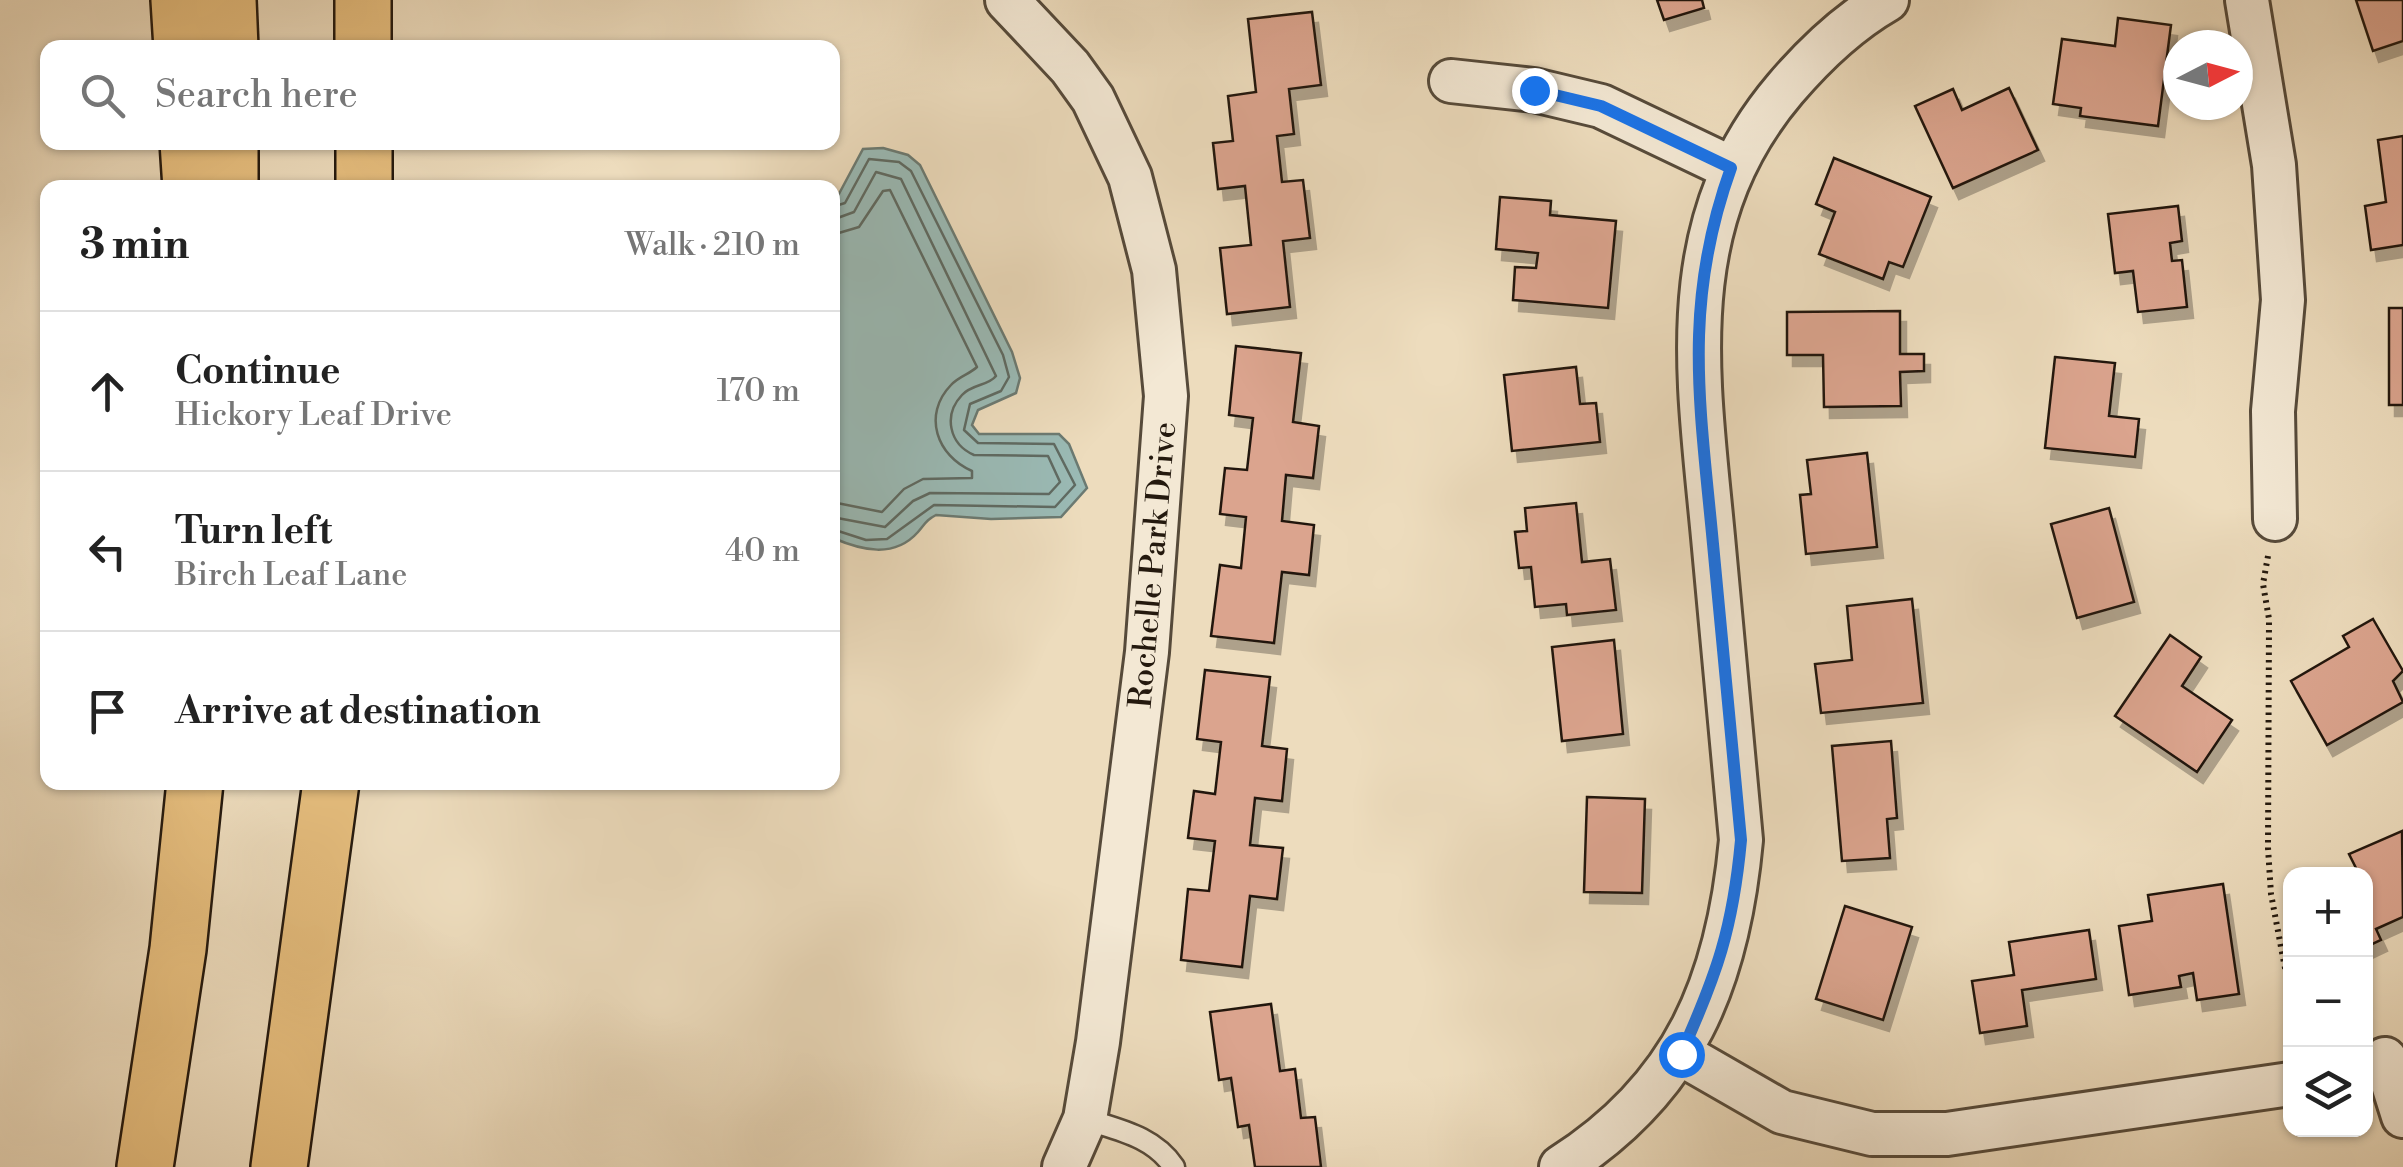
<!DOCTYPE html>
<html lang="en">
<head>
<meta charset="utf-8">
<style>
	:root { --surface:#fff; --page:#f2f2f2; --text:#222; --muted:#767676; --line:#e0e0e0 }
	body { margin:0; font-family:"Libre Bodoni",serif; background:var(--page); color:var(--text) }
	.controls { position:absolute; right:30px; bottom:30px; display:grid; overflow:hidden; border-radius:20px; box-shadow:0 2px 8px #0004 }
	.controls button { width:90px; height:90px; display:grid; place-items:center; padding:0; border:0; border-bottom:2px solid var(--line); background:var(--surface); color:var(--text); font:50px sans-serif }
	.compass { position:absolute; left:2163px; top:30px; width:90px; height:90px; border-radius:50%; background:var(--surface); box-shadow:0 2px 8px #0004; rotate:84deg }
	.stop { position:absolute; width:30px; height:30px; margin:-22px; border:8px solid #1a73e8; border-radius:50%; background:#fff }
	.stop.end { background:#1a73e8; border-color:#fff; box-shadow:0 2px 10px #0008 }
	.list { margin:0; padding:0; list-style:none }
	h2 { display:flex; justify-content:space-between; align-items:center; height:130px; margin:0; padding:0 40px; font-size:42px }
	h2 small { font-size:32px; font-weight:400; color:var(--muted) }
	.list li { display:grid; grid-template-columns:65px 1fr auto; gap:30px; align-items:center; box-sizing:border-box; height:160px; padding:0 40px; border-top:2px solid var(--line) }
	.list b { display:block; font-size:38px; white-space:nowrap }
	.list p { margin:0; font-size:32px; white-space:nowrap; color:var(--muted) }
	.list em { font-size:32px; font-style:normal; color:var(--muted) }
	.icon { flex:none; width:55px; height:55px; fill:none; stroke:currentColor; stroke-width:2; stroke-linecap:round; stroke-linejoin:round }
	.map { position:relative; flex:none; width:2403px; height:1167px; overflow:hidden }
	.search { position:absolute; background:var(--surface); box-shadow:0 2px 8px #0004; left:40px; top:40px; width:800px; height:110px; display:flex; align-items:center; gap:25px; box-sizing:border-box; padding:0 35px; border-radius:20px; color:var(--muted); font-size:38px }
	.panel { position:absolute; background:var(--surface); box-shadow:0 2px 8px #0004; left:40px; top:180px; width:800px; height:610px; border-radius:20px }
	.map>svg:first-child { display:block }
</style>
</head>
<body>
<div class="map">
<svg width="2403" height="1167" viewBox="0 0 2403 1167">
	<defs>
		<filter id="shadow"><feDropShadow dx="6" dy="11" stdDeviation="0" flood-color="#0004"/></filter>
	</defs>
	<rect width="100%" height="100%" fill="#eddcbd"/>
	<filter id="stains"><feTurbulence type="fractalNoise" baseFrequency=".002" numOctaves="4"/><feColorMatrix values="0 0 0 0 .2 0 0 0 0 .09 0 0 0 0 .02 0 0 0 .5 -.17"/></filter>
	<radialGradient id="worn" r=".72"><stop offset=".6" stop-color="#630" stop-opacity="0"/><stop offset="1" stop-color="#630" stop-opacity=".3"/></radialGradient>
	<path fill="#9abab5" stroke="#6b7a72" stroke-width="2.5" d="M883,148L908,155L920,165L1012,352L1020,378L1016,393L978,410L972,425L979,434H1059L1069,444L1087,488L1061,517L991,519L936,515C926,520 925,524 918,532C894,559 861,550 833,538V205L863,149Z"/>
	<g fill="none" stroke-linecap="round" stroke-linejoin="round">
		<g stroke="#5f6a62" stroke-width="2.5">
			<polyline points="832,207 845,203 869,159 899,162 911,171 1003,355 1009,377 1001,391 970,404 964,430 978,443 1054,444 1075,485 1055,507 934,505 887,539 866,540 832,529"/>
			<path d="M832,220L854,212L876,172L901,179L996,376C988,386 972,384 962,395C943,415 949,444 974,455L1048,456L1060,482L1049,494L930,493L913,501L885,527L832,517"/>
			<path d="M832,235L859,227L883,191L890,190L977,367C970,374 959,376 951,385C922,415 937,456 972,471V478L923,479L904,489L882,512L832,502"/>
		</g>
	</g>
	<g fill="#dba48e" stroke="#24190e" stroke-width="2.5" filter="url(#shadow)">
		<polygon points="1657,0 1702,0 1704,8 1664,20"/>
		<polygon points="2356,0 2403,0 2403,41 2373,51"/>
		<polygon points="1312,12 1321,85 1289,89 1294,134 1277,136 1282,182 1303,180 1310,238 1283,241 1290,307 1227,314 1220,248 1251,245 1245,186 1218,189 1213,143 1233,141 1228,96 1256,92 1248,19"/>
		<polygon points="2118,18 2171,25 2158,126 2080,116 2081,108 2053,104 2062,39 2115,46"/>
		<polygon points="2009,88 2038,150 1953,188 1915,106 1953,89 1962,110"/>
		<polygon points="2403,136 2403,245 2371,250 2365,206 2386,202 2378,140"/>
		<polygon points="1834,158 1931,197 1903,267 1889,262 1883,279 1819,254 1835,212 1816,204"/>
		<polygon points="1500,197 1551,201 1550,215 1616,221 1608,308 1513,300 1515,267 1536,268 1538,253 1496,249"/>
		<polygon points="2178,206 2182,241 2170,243 2172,261 2182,260 2187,307 2138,312 2133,271 2115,273 2108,214"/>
		<rect x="2389" y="308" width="14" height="97"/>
		<polygon points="1900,311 1900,354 1924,354 1924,371 1900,372 1901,406 1824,407 1823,355 1787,355 1787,312"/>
		<polygon points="1236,346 1301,353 1293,422 1319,426 1313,478 1286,475 1282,521 1314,525 1309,575 1282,572 1274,643 1211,636 1220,565 1241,568 1246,517 1220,514 1225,468 1247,470 1253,418 1229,415"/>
		<polygon points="2055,357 2115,363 2109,416 2139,419 2135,457 2045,448"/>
		<polygon points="1576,367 1580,404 1596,403 1600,442 1512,451 1504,375"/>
		<polygon points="1867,453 1877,547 1806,554 1800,495 1811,494 1807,460"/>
		<polygon points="1576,503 1582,562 1610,559 1616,610 1567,615 1566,604 1535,607 1531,567 1519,568 1515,532 1527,531 1525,508"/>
		<polygon points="2109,508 2134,602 2077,618 2051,524"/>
		<polygon points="1912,599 1923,703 1821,713 1815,664 1852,660 1847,606"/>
		<polygon points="2373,619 2403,671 2393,681 2403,702 2327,745 2291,681 2349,647 2343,636"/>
		<polygon points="2170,635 2201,657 2182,686 2232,720 2197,772 2115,716"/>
		<polygon points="1614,640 1623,734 1562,741 1552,647"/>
		<polygon points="1205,670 1270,677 1262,746 1287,749 1282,801 1255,798 1250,845 1283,848 1277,899 1250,896 1242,967 1181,960 1188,889 1209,891 1215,841 1188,838 1194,791 1215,794 1221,742 1197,739"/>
		<polygon points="1891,741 1897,818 1887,819 1890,858 1842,861 1832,746"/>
		<polygon points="1587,797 1645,799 1642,893 1584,892"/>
		<polygon points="2402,831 2403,917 2376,929 2381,940 2366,947 2366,874 2359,874 2349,854"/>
		<polygon points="2223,884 2239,994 2197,1000 2193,973 2179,976 2181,987 2129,995 2119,926 2152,921 2148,895"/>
		<polygon points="1845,906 1912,927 1883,1020 1816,999"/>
		<polygon points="2089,930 2096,979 2022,990 2027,1026 1980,1033 1972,981 2014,975 2009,942"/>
		<polygon points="1271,1004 1280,1071 1295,1069 1301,1118 1315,1117 1321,1167 1255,1167 1249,1125 1238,1127 1231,1078 1219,1080 1210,1012"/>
	</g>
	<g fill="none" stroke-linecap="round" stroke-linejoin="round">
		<defs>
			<path id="service" d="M1085,1119C1118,1130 1153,1136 1174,1167"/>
			<g id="minor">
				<polyline points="1007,0 1070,67 1093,99 1130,177 1154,270 1166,396 1147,652 1098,1042 1085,1119 1064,1167"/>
				<polyline points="2247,0 2274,165 2283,300 2273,411 2275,519"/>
				<polyline points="1451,81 1534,90 1601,106 1731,168"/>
				<polyline points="1681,1054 1782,1112 1872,1134 1947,1134 2290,1084"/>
				<polyline points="2385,1059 2403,1116"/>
				<path d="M1561,1167C1685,1088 1728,982 1741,840C1732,739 1722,638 1713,537C1698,376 1671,223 1785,89C1814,55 1847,23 1887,0"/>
			</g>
			<g id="motorway">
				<polyline points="179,0 182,48"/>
				<polyline points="228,0 230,48"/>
				<polyline points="363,0 363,48"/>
				<polyline points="188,142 191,188"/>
				<polyline points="364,142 364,188"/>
				<polyline points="230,188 230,142"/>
				<polyline points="145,1167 178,949 195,782"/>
				<polyline points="279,1167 331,782"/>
			</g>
		</defs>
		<use href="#service" stroke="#564a3a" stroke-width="25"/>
		<use href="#minor" stroke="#564a3a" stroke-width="48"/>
		<use href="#motorway" stroke="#24190e" stroke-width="60"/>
		<polyline stroke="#24190e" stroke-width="6" stroke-dasharray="2.5 5" stroke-linecap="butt" points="2268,556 2263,584 2269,619 2268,848 2271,894 2288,984 2287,1045"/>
		<use href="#service" stroke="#f3e8d4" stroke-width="20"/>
		<use href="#minor" stroke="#f3e8d4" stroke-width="42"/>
		<use href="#motorway" stroke="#e6be7e" stroke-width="55"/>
	</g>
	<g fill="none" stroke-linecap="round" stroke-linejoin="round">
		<path stroke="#1a73e8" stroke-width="12" d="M1534,90L1601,106L1731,168C1682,304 1700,405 1713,544C1723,642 1732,741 1741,840C1733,928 1717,974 1681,1054"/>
	</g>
	<g text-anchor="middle" stroke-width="8" stroke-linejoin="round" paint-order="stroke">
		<g font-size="32" fill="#24190e" stroke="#f3e8d4">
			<text transform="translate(1152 565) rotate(-85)" y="11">Rochelle Park Drive</text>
		</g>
	</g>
	<rect width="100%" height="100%" filter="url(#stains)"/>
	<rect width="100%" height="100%" fill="url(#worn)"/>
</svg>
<div class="controls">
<button>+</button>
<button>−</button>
<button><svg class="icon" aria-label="layers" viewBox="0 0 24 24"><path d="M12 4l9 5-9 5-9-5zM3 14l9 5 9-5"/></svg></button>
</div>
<svg class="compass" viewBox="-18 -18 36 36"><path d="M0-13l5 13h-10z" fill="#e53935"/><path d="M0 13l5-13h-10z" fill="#767676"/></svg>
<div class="stop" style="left:1681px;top:1054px"></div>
<div class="stop end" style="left:1534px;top:90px"></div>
<div class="search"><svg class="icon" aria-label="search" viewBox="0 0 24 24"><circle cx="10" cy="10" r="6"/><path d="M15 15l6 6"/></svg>Search here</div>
<section class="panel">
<h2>3 min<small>Walk · 210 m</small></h2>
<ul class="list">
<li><svg class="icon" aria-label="ahead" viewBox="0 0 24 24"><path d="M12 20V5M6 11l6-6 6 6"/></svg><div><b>Continue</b><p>Hickory Leaf Drive</p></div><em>170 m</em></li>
<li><svg class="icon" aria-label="left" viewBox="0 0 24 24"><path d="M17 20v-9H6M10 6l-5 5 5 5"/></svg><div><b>Turn left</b><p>Birch Leaf Lane</p></div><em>40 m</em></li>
<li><svg class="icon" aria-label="arrive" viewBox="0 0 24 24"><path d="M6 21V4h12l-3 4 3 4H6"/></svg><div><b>Arrive at destination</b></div></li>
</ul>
</section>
</div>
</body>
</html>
